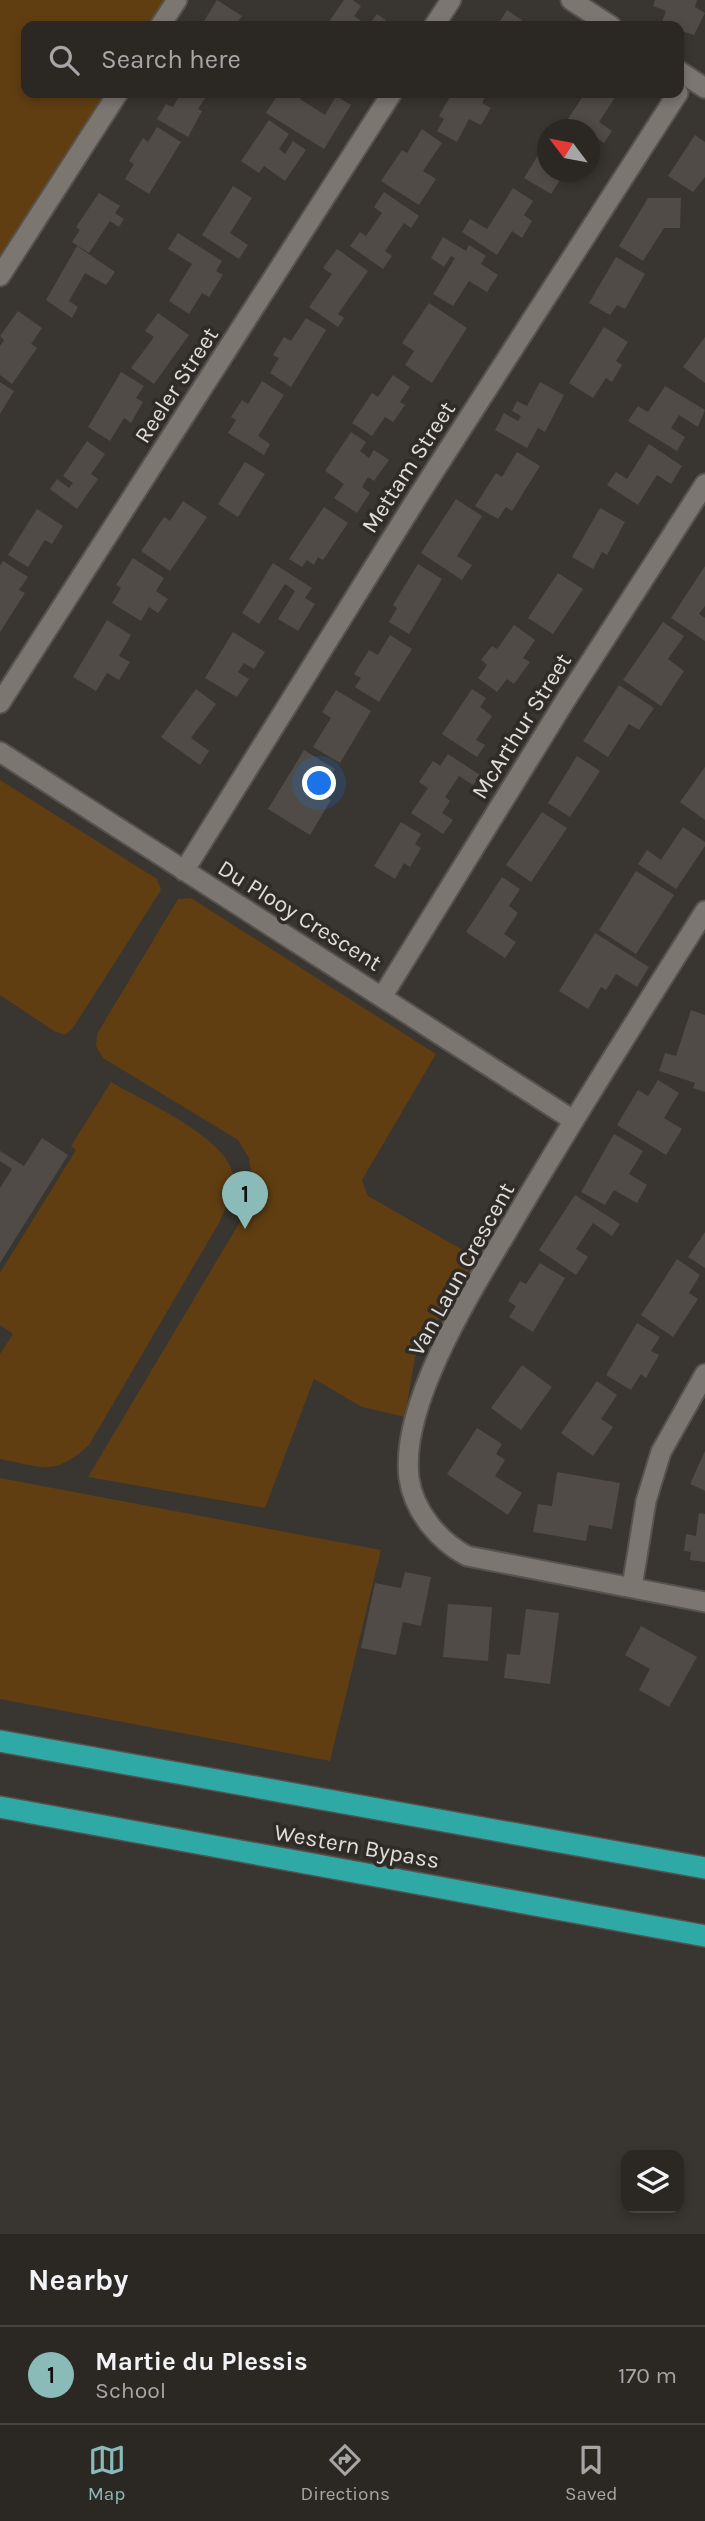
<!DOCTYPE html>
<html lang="en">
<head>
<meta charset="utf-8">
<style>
	:root { --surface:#2b2824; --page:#373431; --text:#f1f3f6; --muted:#a6a6a6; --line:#474441; --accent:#8bbbb9 }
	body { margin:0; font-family:Karla,sans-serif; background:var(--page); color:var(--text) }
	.controls { position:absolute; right:21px; bottom:21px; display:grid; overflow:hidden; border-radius:14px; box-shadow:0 4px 10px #0003 }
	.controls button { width:63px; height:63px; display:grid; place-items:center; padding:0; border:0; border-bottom:2px solid var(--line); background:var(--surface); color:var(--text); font:35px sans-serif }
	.compass { position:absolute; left:537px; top:119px; width:63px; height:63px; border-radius:50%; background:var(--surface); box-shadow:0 4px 10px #0003; rotate:302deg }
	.you { position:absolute; left:320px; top:784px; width:24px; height:24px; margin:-18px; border:5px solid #fff; border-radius:50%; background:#1a73e8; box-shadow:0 0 0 10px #1a73e833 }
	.badge { display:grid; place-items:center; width:46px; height:46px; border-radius:50%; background:var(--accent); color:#111; font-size:23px; font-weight:700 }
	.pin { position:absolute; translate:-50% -58px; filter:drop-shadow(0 2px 4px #0008) }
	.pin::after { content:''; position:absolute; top:37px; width:24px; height:21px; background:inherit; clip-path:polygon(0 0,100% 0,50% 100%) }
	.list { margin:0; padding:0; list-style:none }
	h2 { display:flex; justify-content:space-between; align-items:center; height:91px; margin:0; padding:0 28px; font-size:30px }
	h2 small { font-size:23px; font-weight:400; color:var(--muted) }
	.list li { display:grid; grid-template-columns:46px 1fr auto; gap:21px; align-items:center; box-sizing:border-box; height:98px; padding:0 28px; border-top:2px solid var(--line) }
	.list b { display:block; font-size:26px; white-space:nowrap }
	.list p { margin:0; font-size:23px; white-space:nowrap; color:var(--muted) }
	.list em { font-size:23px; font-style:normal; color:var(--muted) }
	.icon { flex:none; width:38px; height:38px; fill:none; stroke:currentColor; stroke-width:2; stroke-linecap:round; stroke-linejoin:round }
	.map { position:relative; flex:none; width:705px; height:2234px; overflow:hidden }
	.search { position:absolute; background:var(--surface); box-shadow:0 4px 10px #0003; left:21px; right:21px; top:21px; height:77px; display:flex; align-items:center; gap:18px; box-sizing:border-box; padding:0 24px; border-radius:14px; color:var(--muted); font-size:26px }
	.sheet { height:189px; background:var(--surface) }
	nav { display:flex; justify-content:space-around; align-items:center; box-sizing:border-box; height:98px; border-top:2px solid var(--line); background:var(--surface); font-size:19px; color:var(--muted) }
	nav a { display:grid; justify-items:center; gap:4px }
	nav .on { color:var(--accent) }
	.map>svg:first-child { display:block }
</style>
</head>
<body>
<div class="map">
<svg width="705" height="2234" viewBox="0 0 705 2234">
	<rect width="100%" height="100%" fill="#393530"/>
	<g fill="#603e12">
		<polygon points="0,0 166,0 149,26 26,26 26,93 107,93 0,262"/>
		<polygon points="0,780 157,879 161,890 73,1028 65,1035 54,1031 0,995"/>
		<polygon points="191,898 436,1054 362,1180 368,1196 477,1258 415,1357 405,1417 362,1407 314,1379 265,1508 88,1477 244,1215 254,1189 249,1158 238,1140 103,1058 96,1046 97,1034 178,899"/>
		<path d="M111,1082C143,1101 227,1137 233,1175C236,1192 226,1206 220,1221L89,1445C54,1477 43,1467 0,1459V1354L13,1334L0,1325V1273L76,1150L71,1146Z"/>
		<polygon points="0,1478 381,1550 330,1761 0,1699"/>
	</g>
	<g fill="#504b46">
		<polygon points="217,0 242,16 235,26 201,26"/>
		<polygon points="344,0 353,0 361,6 354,16 368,26 377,14 388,22 385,26 326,26"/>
		<polygon points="655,0 697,0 695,7 705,13 694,35 679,30 679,26 661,24 666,11 653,6"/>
		<polygon points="507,10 523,21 520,26 497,26"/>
		<polygon points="181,93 208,93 198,109 202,111 188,137 157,119 166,104 173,107"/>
		<polygon points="279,93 304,93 300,99 325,115 336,96 351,105 324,149 266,113"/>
		<polygon points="452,93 487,93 482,103 491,108 481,125 469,119 457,142 437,131 444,119 439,116"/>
		<polygon points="585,93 618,93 599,122 612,131 604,143 590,133 590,130 568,119"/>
		<polygon points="269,120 289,134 279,149 285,154 293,141 306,150 285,181 264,166 259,173 241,161"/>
		<polygon points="157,127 181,142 149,194 125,179 134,164 129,161 143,138 148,142"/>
		<polygon points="422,129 442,143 423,171 436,179 419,205 381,181 402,150 407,153"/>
		<polygon points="695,135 705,142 705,177 693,192 668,176"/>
		<polygon points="548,139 548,172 565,172 551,194 524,178"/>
		<polygon points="590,144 600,150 592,164 590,163"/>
		<polygon points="233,186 252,198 230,233 248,245 239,259 202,235"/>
		<polygon points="513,188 533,201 524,215 532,221 522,238 512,231 497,255 462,232 470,219 487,229"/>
		<polygon points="384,192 419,216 411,228 404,223 385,251 392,256 383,269 350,246 360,232 366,236 382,213 374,207"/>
		<polygon points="99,193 120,206 115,213 124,219 119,227 110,221 89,253 72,242 80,230 76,227"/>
		<polygon points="648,198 681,198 680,228 664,228 643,261 619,246"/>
		<polygon points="178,233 222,261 216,271 223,275 209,297 202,293 189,314 169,301 192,264 168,249"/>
		<polygon points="443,237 466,251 469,245 486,256 481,264 498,275 487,292 469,281 453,306 433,294 455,258 451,256 444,267 431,258"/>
		<polygon points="77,246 115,272 106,285 85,273 69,301 78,307 72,318 46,300"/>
		<polygon points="337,249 368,271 338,314 344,318 338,327 309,307 332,274 323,268"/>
		<polygon points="616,257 645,274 625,309 617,305 610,315 589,303"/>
		<polygon points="429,303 467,328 432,383 405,365 414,351 402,343"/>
		<polygon points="18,311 42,328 31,344 37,348 12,384 0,375 0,346 4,340 0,336"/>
		<polygon points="158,313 189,335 154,384 131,368 154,337 145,331"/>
		<polygon points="306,318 326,330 291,387 270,373 279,358 273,355 284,337 291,341"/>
		<polygon points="604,327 628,342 616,361 622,365 612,382 606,378 593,398 569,383"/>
		<polygon points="705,337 705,383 683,367"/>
		<polygon points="121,372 144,386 136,398 143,402 131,423 124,418 110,441 88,427"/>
		<polygon points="393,375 410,387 400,402 405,405 393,422 385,417 372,436 352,423 372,393 378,397"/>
		<polygon points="262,381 284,395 258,436 270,444 264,455 228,433 236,420 231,417 242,400 248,404"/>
		<polygon points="0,382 14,391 0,414"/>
		<polygon points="540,382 564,395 545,432 538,428 527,448 495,430 504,413 518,421 521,416 512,411 517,401 527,406"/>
		<polygon points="665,386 705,410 698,427 679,415 671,428 685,437 677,451 628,421 638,406 648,412"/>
		<polygon points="351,432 366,442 360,451 369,458 374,450 389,460 374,481 368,477 362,487 370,493 357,513 334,498 344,484 325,471"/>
		<polygon points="87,441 105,454 91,474 98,479 77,509 50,489 57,479 69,488 73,483 63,476"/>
		<polygon points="649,444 682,466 671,484 657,475 638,505 607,485 616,472 627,479"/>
		<polygon points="517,452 540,466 512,511 506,507 498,519 475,506 496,473 502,477"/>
		<polygon points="245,462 265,474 238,517 218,504"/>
		<polygon points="456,499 482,516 457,556 472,565 462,580 421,553"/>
		<polygon points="183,501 207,517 170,571 141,551 164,517 170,521"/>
		<polygon points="324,507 348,523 323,560 318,557 314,565 307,560 302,567 289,559"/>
		<polygon points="600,508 625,522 607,555 602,552 593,569 572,557"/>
		<polygon points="37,509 63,526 52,544 45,540 28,567 8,555"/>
		<polygon points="133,558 164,578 156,591 168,599 158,613 149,607 141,621 112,603 121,588 116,585"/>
		<polygon points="3,561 28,577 19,590 25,593 0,632 0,566"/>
		<polygon points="273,563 312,588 305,598 315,604 298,631 278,619 295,591 285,584 259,624 242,613"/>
		<polygon points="418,564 442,579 409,634 389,622 397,608 393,605"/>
		<polygon points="705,566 705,606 699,614 705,618 705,641 671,618"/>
		<polygon points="558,573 583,589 553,634 528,618"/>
		<polygon points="107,620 131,635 119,656 130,662 119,680 107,673 96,691 73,677"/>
		<polygon points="663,622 684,636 668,659 684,671 661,706 623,680"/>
		<polygon points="514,625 535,640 523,658 530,662 514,684 507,679 497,692 478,678 487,665 481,660 492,646 497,649"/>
		<polygon points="233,632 265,652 254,669 244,663 238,672 249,679 237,697 205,678"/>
		<polygon points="390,635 412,649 379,702 355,687 361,678 354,674 369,650 378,655"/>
		<polygon points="619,685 654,708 639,730 629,724 608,757 583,741"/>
		<polygon points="196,689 216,704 191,738 209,751 200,765 161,737"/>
		<polygon points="472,689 486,698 480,707 492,716 476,740 485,745 477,757 442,734"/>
		<polygon points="336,690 371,711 340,763 313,747 331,718 322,712"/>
		<polygon points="304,750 335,769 320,793 331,800 310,835 268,809"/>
		<polygon points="448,754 480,775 473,785 459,776 445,797 450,801 442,813 453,820 443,834 411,813 428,788 419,782 433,761 440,766"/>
		<polygon points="577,756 600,771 570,817 548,803"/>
		<polygon points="705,767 705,820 680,802"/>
		<polygon points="542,812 567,828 531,882 506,865"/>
		<polygon points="401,822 421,834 415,844 421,848 410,867 404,863 395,879 374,866"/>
		<polygon points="683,827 705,842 705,846 676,889 638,864 647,850 661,860"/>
		<polygon points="636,871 674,895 636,954 599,930"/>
		<polygon points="502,877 520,889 509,906 518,913 504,934 516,942 505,958 466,932"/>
		<polygon points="595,933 649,967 637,987 616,974 606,990 601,987 588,1009 559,991"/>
		<polygon points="691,1010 705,1015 705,1092 693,1088 695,1083 659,1071 665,1053 676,1056"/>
		<polygon points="658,1080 679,1093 664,1118 682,1129 666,1155 617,1125 638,1090 648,1096"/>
		<polygon points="614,1134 643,1151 629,1174 647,1185 637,1203 614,1190 605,1205 581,1192"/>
		<polygon points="42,1138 68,1155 0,1263 0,1188 12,1169 0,1161 0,1151 24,1166"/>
		<polygon points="575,1195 620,1224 612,1236 593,1223 576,1249 588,1257 576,1275 539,1250"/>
		<polygon points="705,1232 705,1268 688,1257"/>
		<polygon points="677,1259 700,1275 689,1293 698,1299 673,1337 641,1315"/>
		<polygon points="540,1263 565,1278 533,1332 509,1317 516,1306 508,1301 520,1281 526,1284"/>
		<polygon points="637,1323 660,1337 651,1351 659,1355 646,1378 641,1374 631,1390 606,1375"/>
		<polygon points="522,1365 552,1387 521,1430 491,1408"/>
		<polygon points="597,1381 617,1395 601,1419 613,1427 593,1456 561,1433"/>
		<polygon points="477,1428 502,1444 496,1454 505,1460 495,1476 522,1493 508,1515 447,1474"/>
		<polygon points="705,1451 705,1491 690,1484"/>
		<polygon points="557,1472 620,1483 612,1529 589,1525 586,1541 533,1532 538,1504 552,1506"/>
		<polygon points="699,1513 705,1514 705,1562 690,1560 691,1552 684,1551 686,1534 696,1536"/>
		<polygon points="405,1572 431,1577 421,1626 403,1622 396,1655 361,1648 375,1583 401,1588"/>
		<polygon points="448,1604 492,1607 488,1661 443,1657"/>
		<polygon points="526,1609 559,1613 550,1684 504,1678 507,1654 520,1655"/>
		<polygon points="641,1626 697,1657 669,1707 639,1690 650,1669 625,1655"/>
	</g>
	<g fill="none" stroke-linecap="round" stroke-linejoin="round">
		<defs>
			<g id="minor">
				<polyline points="571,0 611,26"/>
				<polyline points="160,26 177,0"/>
				<polyline points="434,26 451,0"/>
				<polyline points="679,71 705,88"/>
				<polyline points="0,276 118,93"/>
				<polyline points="0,703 392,93"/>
				<polyline points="0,752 573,1120"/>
				<polyline points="184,871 417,498 678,93"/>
				<path d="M705,911C643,1009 580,1108 521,1208C482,1275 399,1399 409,1478C414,1512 439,1541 467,1556L705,1602"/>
				<polyline points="382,997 565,701 705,484"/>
				<polyline points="632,1587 646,1501 661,1452 705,1374"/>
			</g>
			<g id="motorway">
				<polyline points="0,1741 705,1868"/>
				<polyline points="0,1807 705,1936"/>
			</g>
		</defs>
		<use href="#minor" stroke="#56524e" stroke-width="23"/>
		<use href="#motorway" stroke="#56524e" stroke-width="24"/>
		<use href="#minor" stroke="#7c7671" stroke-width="19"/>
		<use href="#motorway" stroke="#2ea9a5" stroke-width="21"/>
	</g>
	<g text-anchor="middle" stroke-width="7" stroke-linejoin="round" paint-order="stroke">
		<g font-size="23" fill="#e0ddda" stroke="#2f2b26">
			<text transform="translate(176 385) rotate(-57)" y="8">Reeler Street</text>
			<text transform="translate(408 467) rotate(-57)" y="8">Mettam Street</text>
			<text transform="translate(521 726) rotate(-58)" y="8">McArthur Street</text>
			<text transform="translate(300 915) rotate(32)" y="8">Du Plooy Crescent</text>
			<text transform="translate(461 1269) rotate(-61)" y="8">Van Laun Crescent</text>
			<text transform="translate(357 1846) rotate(10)" y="8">Western Bypass</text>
		</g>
	</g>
</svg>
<div class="controls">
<button><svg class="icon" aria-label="layers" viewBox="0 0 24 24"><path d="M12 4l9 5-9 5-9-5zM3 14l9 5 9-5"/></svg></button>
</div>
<svg class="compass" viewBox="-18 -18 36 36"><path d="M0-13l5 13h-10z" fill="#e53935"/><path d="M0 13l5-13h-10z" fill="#a6a6a6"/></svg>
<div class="you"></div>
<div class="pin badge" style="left:245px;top:1229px">1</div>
<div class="search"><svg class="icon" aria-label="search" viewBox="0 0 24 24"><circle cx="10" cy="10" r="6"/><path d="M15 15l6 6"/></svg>Search here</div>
</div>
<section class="sheet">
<h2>Nearby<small></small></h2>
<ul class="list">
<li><span class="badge">1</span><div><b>Martie du Plessis</b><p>School</p></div><em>170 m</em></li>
</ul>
</section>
<nav>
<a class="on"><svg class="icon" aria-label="map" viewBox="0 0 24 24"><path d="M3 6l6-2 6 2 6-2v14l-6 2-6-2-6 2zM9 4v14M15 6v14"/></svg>Map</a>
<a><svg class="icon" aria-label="directions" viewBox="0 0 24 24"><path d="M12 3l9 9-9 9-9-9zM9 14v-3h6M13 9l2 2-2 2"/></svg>Directions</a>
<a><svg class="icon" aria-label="saved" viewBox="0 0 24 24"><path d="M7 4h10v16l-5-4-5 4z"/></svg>Saved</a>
</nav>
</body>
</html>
